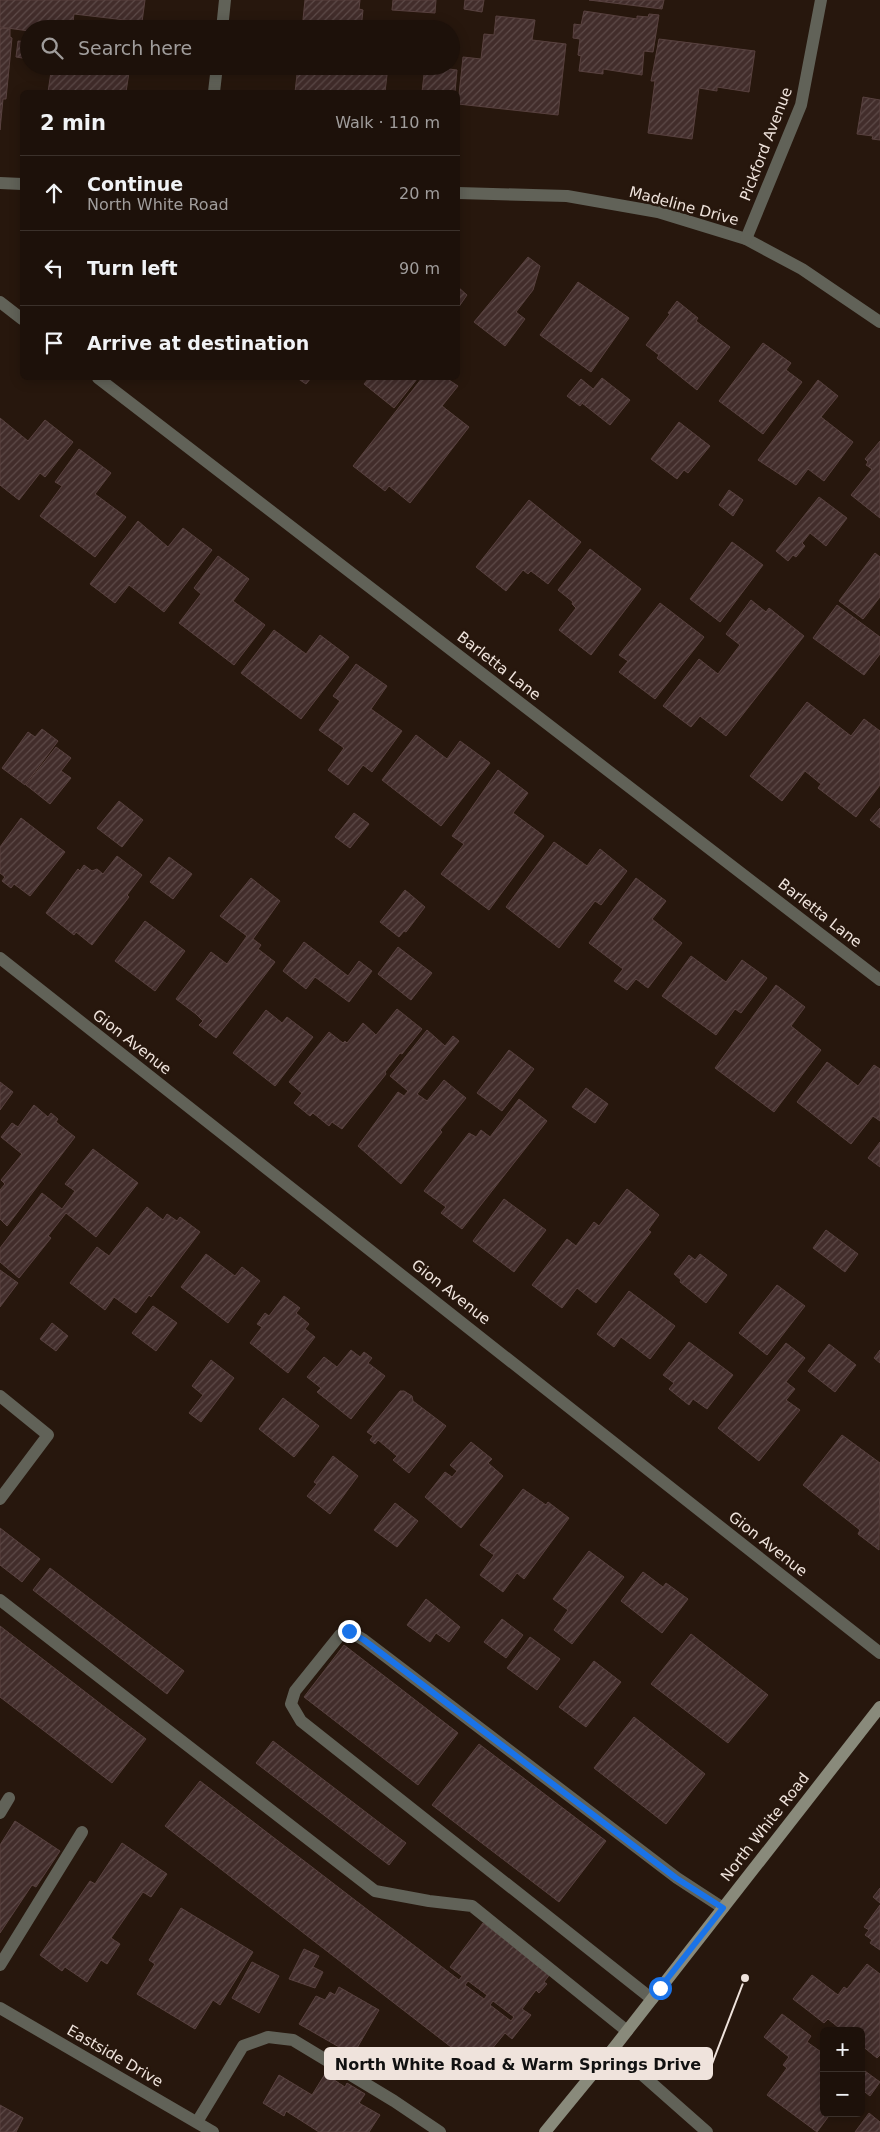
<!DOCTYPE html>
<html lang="en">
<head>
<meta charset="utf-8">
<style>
	:root { --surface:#1d110a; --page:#2a1f18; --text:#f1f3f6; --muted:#a09d9c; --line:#3b312b }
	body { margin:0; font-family:"DejaVu Sans",sans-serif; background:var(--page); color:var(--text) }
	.controls { position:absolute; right:15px; bottom:15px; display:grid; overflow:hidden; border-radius:8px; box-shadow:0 2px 12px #0003 }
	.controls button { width:45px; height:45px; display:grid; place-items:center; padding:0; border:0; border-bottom:1px solid var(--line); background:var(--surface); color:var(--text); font:25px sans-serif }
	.stop { position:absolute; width:15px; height:15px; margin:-11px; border:4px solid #1a73e8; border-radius:50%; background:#fff }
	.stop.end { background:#1a73e8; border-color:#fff; box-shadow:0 1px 5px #0008 }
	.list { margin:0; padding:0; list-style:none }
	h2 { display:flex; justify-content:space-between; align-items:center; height:65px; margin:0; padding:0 20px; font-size:21px }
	h2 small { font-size:16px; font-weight:400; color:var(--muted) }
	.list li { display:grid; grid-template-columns:32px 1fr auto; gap:15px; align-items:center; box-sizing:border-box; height:75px; padding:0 20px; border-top:1px solid var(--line) }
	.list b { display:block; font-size:19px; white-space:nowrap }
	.list p { margin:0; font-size:16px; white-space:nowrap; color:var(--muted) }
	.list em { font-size:16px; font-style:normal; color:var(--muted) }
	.icon { flex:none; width:28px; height:28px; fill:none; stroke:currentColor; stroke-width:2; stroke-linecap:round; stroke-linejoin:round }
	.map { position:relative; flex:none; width:880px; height:2132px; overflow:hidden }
	.search { position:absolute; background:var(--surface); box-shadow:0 2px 12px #0003; left:20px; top:20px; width:440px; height:55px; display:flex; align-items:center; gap:12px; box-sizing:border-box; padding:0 18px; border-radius:28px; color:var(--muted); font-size:19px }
	.panel { position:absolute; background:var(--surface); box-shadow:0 2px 12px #0003; left:20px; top:90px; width:440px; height:290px; border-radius:8px }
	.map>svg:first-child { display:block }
</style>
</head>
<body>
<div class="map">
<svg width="880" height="2132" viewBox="0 0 880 2132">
	<defs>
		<pattern id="building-hatch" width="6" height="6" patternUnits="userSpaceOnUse" patternTransform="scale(1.25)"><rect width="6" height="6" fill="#422d2b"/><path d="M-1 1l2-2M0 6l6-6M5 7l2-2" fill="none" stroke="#5e4b49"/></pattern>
	</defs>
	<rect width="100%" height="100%" fill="#27170d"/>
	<g fill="url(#building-hatch)" stroke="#58413f" fill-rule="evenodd">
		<polygon points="0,0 145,0 142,22 74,14 72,29 29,29 29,31 0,27"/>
		<polygon points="305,0 360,0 359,9 363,10 361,29 302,29"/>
		<polygon points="393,0 436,0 435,13 392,10"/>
		<polygon points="465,0 484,0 482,12 464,9"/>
		<polygon points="589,0 664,0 662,9"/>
		<polygon points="584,11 637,19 637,16 648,17 649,14 659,15 653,52 644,51 642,75 603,69 603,74 579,71 581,56 578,55 580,39 573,38 574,24 581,25"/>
		<polygon points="496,16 535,20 532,40 566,44 558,115 458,104 463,57 481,59 484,34 494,35"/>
		<polygon points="0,28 10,29 10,37 12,38 6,99 3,99 0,130"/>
		<polygon points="659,39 755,51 749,92 717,87 717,91 699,88 692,139 648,133 655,81 651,81"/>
		<polygon points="18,41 29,42 29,59 16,57"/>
		<polygon points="36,66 130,66 126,92 48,92 51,72 35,70"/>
		<polygon points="298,66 352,66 351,71 387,75 385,92 295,92"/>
		<polygon points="425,66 457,70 455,92 422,92"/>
		<polygon points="863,97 880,100 880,140 872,139 873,136 857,134"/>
		<polygon points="528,257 540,266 533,290 516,312 525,319 505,346 474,322"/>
		<polygon points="578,282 629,318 591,372 540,335"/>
		<polygon points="458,287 467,295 458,308"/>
		<polygon points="677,301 698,318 696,321 730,347 697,390 657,358 659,355 646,345 670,314 668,313"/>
		<polygon points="763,343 791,363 786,370 802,382 763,434 719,401"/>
		<polygon points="297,378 311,378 306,384"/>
		<polygon points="369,378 415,378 417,379 394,408 364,384"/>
		<polygon points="422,378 446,378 458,386 442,406 469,427 410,503 389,486 385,491 353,466"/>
		<polygon points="602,378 630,400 610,425 582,403"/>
		<polygon points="581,379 593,389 580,406 567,396"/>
		<polygon points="818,380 838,396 821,417 853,442 824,481 808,469 796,485 758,460"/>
		<polygon points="0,418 28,441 45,420 73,442 45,477 40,473 19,500 0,485"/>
		<polygon points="679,422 710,446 688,473 684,470 677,479 651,459"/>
		<polygon points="880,441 880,518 851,495 872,469 866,465 868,462 865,459"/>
		<polygon points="79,449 111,473 95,494 126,517 95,557 40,516 62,486 55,482"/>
		<polygon points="729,490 743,500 733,516 719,505"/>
		<polygon points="819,497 847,518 826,546 810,533 802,543 805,546 796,557 793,555 788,561 776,551"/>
		<polygon points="529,500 581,542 548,584 531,571 528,574 523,570 506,591 476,567"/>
		<polygon points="138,521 168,547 183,528 212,550 164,612 129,585 115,603 90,584"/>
		<polygon points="732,542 763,565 720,622 690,599"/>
		<polygon points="590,549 641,589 591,655 559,630 576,608 572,604 573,602 558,590"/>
		<polygon points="875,553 880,557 880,597 863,619 839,601"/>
		<polygon points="218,556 249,579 233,601 265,625 234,665 179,623 201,594 194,588"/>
		<polygon points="751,600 766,612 769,608 804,636 726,736 700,716 691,727 663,706 699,659 718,674 740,645 726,634"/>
		<polygon points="660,603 704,637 655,699 619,672 628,661 619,655"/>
		<polygon points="837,605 880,637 880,654 864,675 813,638"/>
		<polygon points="274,630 306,654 320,635 349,657 301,719 241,673"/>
		<polygon points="356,664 387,686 371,709 402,731 372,772 363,765 348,785 328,770 344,748 319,730 340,701 333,696"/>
		<polygon points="807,702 851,736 864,719 880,731 880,785 856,817 818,788 821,784 805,771 782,801 750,776"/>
		<polygon points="42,729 58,741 25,785 2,768 28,732 35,737"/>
		<polygon points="416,735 447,759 460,741 490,763 441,826 382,780"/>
		<polygon points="56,747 71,758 61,771 71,778 50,804 26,785"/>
		<polygon points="498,770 528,793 513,813 544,836 489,910 441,874 464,844 452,836"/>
		<polygon points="119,801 143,820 122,847 97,828"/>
		<polygon points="880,808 880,828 870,820"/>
		<polygon points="354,813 369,824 350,848 335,837"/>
		<polygon points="21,818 65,852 30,896 14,884 11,888 2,881 5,877 0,873 0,847"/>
		<polygon points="554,842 587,866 600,849 627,871 601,905 595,901 559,948 506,907"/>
		<polygon points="117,856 142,875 127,895 129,897 92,945 76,932 74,935 46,913 78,869 80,871 84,865 92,871 97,869 103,874"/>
		<polygon points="169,857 192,874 173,899 150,882"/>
		<polygon points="251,878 280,901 253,939 261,945 258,949 275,962 216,1038 199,1025 203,1021 196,1014 176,999 211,952 227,964 247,936 220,916"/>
		<polygon points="636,878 666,901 652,919 682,943 648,988 636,979 627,990 614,981 623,969 589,943"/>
		<polygon points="405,890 425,907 406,932 404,931 399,937 380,922"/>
		<polygon points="145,921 185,951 155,991 115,961"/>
		<polygon points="304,942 348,976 359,961 372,971 349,1002 315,977 306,989 283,971"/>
		<polygon points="398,947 432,973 411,1000 378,974"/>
		<polygon points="691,956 726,982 742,960 767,978 741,1013 735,1009 716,1035 662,996"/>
		<polygon points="776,985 805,1007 791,1026 821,1050 774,1112 715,1068"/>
		<polygon points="397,1009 422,1029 402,1054 400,1053 385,1072 386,1074 342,1129 332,1122 329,1126 313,1113 310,1116 294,1103 302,1093 289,1082 329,1032 343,1043 345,1041 347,1043 363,1023 376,1035"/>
		<polygon points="266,1010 282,1023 287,1017 313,1037 275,1086 233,1053"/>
		<polygon points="427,1030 445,1046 453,1036 459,1041 417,1094 427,1101 444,1080 466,1098 440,1130 442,1132 401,1184 358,1146 398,1092 404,1096 408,1091 390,1076"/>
		<polygon points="509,1050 534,1069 502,1111 477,1093"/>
		<polygon points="827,1062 858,1086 874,1065 880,1069 880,1121 873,1116 851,1144 797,1102"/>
		<polygon points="0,1082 13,1092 0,1110"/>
		<polygon points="586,1088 608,1104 595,1123 572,1107"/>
		<polygon points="519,1099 547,1121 462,1229 441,1213 446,1207 424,1191 469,1133 476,1137 481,1130 490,1137"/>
		<polygon points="34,1105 48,1117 51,1113 58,1119 56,1122 75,1137 7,1226 0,1219 0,1190 5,1184 1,1180 22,1154 1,1137 12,1123 18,1127"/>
		<polygon points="880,1142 880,1167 868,1158"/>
		<polygon points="93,1149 138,1183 96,1237 66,1213 48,1236 51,1238 19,1278 0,1262 0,1248 42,1193 62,1209 75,1191 65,1184"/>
		<polygon points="627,1189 659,1215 648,1230 651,1232 596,1303 577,1288 562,1308 532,1285 567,1239 576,1246 594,1222 599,1226"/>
		<polygon points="504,1199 546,1230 514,1272 473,1241"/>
		<polygon points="147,1207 163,1220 167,1214 177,1221 180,1217 200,1232 151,1297 149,1295 136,1313 114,1297 105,1310 70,1283 97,1247 109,1256"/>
		<polygon points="826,1230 858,1254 845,1272 813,1248"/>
		<polygon points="206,1254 235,1276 242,1267 260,1281 228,1323 181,1287"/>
		<polygon points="700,1254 727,1275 706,1303 680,1282 681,1280 674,1274 689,1255 695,1260"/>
		<polygon points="0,1270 18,1283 0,1307"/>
		<polygon points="777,1285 805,1306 767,1355 739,1333"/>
		<polygon points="629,1291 675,1326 650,1359 621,1337 614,1347 597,1334"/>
		<polygon points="284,1296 300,1308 296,1313 309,1324 305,1329 315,1337 288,1373 250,1343 262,1327 257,1324 265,1313 269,1316"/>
		<polygon points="153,1306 177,1323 156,1351 132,1333"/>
		<polygon points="52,1323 68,1336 56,1351 40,1339"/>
		<polygon points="689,1342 733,1375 707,1409 693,1399 689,1405 669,1389 674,1383 663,1375"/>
		<polygon points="786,1343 805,1358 786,1382 795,1389 786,1400 800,1410 759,1461 718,1428"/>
		<polygon points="829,1344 856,1365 835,1392 808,1371"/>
		<polygon points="351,1350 360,1357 364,1352 372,1358 368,1363 385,1376 351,1419 317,1392 321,1388 307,1377 324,1357 337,1367"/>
		<polygon points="880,1350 880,1363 874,1358"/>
		<polygon points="211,1360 234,1378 201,1422 189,1413 203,1395 192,1386"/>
		<polygon points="400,1391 404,1391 412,1396 413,1401 446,1426 409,1473 393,1460 397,1456 378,1440 375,1444 370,1440 373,1436 367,1432"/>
		<polygon points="283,1398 319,1426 294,1457 259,1429"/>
		<polygon points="842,1435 880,1463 879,1550 858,1534 860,1530 803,1485"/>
		<polygon points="471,1442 492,1459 488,1463 503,1476 461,1528 425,1497 445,1472 452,1477 457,1471 450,1465"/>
		<polygon points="333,1456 358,1476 330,1514 307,1496 317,1484 314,1482"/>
		<polygon points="523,1489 546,1505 548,1502 569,1518 524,1579 517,1573 503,1592 480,1575 494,1555 480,1545"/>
		<polygon points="395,1503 418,1521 397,1547 374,1530"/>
		<polygon points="0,1528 40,1559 22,1582 0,1565"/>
		<polygon points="589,1551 624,1577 572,1644 554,1630 568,1610 553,1599"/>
		<polygon points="50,1568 184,1671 167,1694 33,1590"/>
		<polygon points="643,1572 663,1587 666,1583 688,1599 662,1633 621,1601"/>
		<polygon points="426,1599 460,1627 449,1642 436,1633 430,1642 407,1625"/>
		<polygon points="502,1619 523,1635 506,1658 484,1642"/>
		<polygon points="0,1626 146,1739 112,1783 0,1697"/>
		<polygon points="691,1634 768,1695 728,1743 651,1684"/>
		<polygon points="530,1637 560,1659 537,1690 507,1668"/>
		<polygon points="344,1645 458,1733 418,1785 304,1697"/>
		<polygon points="594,1661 621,1682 586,1727 559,1707"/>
		<polygon points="634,1717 705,1774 666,1824 594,1768"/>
		<polygon points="273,1741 406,1843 389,1865 256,1763"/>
		<polygon points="479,1744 606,1841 559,1902 432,1805"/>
		<path d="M200,1781L459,1980L462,1976L450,1967L483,1923L550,1974L544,1982L547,1984L539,1993L536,1990L522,2009L531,2015L512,2039L505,2033L491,2050L494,2052L485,2062L483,2060L477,2067L165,1826ZM468,1981L487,1995L484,1999L465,1985ZM493,2001L514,2017L511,2021L490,2005Z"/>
		<polygon points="15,1821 60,1851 36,1887 32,1885 0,1933 0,1845"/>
		<polygon points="122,1843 167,1874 151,1897 143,1892 111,1938 120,1944 107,1964 101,1960 87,1982 65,1967 62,1971 40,1955 90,1881 95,1884"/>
		<polygon points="880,1888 880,1903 873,1897"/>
		<polygon points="880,1905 880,1950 870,1943 872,1940 865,1935 869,1930 864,1927"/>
		<polygon points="181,1908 253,1952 220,2005 213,2000 195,2029 137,1994 155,1964 149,1960"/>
		<polygon points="304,1949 319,1956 313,1967 323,1972 315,1988 289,1979"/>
		<polygon points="252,1962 279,1976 259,2013 232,1998"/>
		<polygon points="867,1964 880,1974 880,2055 877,2058 861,2045 861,2031 843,2031 828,2019 824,2023 793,1999 812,1975 838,1995 844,1987 847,1989"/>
		<polygon points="339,1987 379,2010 353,2055 299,2024 316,1996 325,2000 330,1992 335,1995"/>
		<polygon points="782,2014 811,2036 807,2042 824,2054 824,2113 831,2113 817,2132 767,2095 787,2068 783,2065 789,2057 764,2037"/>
		<polygon points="865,2071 880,2082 870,2096 861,2089 861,2076"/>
		<polygon points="325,2074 345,2087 347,2083 365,2094 359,2103 380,2115 369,2132 319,2132 286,2111 284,2116 263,2103 279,2075 312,2095"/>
		<polygon points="0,2105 23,2118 16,2132 0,2132"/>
		<polygon points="869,2113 880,2122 880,2132 855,2132"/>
	</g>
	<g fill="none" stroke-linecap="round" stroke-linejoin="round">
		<g stroke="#616258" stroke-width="12">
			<polyline points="0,1396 48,1435 0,1499"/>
			<polyline points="0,1600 375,1891 429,1901 472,1906 627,2031"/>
			<polyline points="0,1813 9,1798"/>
			<polyline points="0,1965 82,1832"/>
			<polyline points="652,1999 301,1721 291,1704 295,1691 340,1635 349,1631 364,1640 677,1878 723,1908"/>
			<polyline points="197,2122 243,2046 268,2037 293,2040 394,2101 440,2132"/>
		</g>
		<g stroke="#616258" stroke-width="12">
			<polyline points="222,29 225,0"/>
			<polyline points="214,92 217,66"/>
			<polyline points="0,183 22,184"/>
			<polyline points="458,193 567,196 658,212 746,239 802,269 880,322"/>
			<polyline points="746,239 801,105 821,0"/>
			<polyline points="0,302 22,319"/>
			<polyline points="98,378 880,980"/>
			<polyline points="0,958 880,1653"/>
			<polyline points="0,2008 213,2132"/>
			<polyline points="613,2049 707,2132"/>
		</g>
		<polyline stroke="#898a7b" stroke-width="12" points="545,2132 613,2049 880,1707"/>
	</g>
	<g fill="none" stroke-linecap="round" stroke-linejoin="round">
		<polyline stroke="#1a73e8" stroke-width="6" points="349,1631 364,1640 676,1878 723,1908 660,1988"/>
	</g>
	<g text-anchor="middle" stroke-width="5" stroke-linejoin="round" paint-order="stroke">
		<g font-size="15" fill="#efe3dc" stroke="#27170d">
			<text transform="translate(766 144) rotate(-69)" y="5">Pickford Avenue</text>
			<text transform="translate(684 206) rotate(15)" y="5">Madeline Drive</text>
			<text transform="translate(499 666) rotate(38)" y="5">Barletta Lane</text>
			<text transform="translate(820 913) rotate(38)" y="5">Barletta Lane</text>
			<text transform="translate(132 1042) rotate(38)" y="5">Gion Avenue</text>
			<text transform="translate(451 1292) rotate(38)" y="5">Gion Avenue</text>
			<text transform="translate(768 1544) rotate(38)" y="5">Gion Avenue</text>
			<text transform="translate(765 1827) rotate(-52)" y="5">North White Road</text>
			<text transform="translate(115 2056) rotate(30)" y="5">Eastside Drive</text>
		</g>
	</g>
	<path fill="none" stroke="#efe3dc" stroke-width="2" d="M745 1978L712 2064"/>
	<circle fill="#efe3dc" stroke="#27170d" stroke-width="2" cx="745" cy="1978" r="5"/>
	<rect fill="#efe3dc" stroke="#efe3dc" stroke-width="2" x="325" y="2048" width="387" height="31" rx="5"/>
	<g font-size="16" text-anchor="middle" font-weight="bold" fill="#111">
		<text x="518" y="2070">North White Road &amp; Warm Springs Drive</text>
	</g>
</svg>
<div class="controls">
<button>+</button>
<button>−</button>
</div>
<div class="stop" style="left:660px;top:1988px"></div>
<div class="stop end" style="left:349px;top:1631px"></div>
<div class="search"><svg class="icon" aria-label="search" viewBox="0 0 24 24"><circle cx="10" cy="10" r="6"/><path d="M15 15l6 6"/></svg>Search here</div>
<section class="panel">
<h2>2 min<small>Walk · 110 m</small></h2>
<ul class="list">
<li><svg class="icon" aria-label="ahead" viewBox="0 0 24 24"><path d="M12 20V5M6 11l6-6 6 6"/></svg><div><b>Continue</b><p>North White Road</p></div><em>20 m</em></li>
<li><svg class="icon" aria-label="left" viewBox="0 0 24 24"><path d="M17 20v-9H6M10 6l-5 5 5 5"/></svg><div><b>Turn left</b></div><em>90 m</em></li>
<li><svg class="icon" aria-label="arrive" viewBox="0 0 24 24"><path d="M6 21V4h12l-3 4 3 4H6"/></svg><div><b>Arrive at destination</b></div></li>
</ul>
</section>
</div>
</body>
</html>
